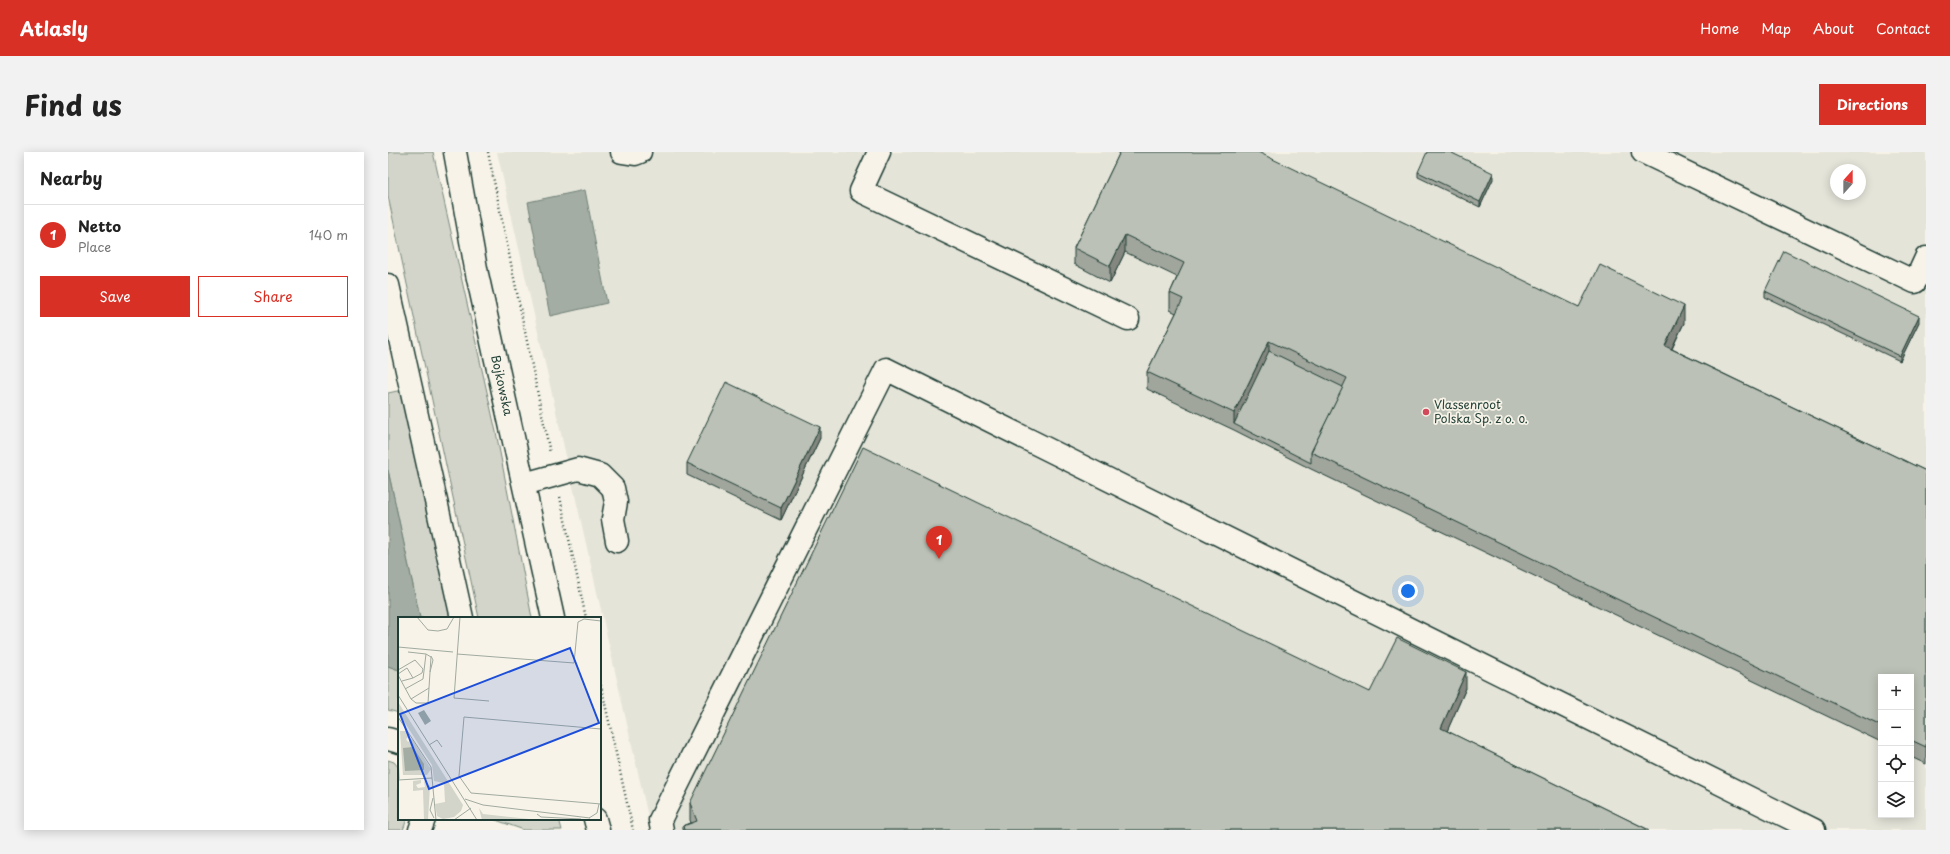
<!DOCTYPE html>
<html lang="en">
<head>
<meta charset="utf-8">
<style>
	:root { --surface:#fff; --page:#f2f2f2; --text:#222; --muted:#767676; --line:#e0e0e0; --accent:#d93025 }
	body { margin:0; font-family:"Playpen Sans",sans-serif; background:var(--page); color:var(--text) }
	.controls { position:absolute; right:12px; bottom:12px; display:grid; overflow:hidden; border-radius:0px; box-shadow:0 2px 10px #0003 }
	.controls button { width:36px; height:36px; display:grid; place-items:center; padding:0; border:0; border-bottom:1px solid var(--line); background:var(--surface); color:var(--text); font:20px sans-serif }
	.compass { position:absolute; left:1442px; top:12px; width:36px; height:36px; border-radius:50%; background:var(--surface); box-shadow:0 2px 10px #0003; rotate:21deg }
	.you { position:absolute; left:1020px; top:439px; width:14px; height:14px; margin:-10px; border:3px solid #fff; border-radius:50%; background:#1a73e8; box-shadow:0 0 0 6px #1a73e833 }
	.badge { display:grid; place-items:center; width:26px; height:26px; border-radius:50%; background:var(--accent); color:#fff; font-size:13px; font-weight:700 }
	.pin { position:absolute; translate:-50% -33px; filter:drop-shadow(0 1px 2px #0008) }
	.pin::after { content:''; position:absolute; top:21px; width:14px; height:12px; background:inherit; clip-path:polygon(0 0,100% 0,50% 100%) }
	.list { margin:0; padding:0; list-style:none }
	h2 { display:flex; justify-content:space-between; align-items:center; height:52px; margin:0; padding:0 16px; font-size:17px }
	h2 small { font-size:13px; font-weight:400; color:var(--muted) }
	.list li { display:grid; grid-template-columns:26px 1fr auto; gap:12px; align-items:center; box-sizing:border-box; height:60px; padding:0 16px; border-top:1px solid var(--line) }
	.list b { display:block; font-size:15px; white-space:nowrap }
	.list p { margin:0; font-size:13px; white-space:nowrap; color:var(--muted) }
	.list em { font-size:13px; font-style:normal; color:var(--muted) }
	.actions { display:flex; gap:8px; padding:12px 16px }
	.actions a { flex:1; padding:9px 0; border:1px solid var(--accent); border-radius:0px; text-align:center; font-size:14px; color:var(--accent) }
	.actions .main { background:var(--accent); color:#fff }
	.icon { flex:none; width:22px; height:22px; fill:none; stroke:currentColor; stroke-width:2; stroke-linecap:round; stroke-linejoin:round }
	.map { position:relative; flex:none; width:1538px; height:678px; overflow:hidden; border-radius:0px }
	header { display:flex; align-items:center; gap:24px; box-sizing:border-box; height:56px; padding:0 20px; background:var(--accent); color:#fff }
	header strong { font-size:19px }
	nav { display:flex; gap:22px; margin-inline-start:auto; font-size:14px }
	.intro { display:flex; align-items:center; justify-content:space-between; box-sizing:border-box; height:96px; padding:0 24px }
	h1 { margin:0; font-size:28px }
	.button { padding:10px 18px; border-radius:0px; background:var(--accent); color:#fff; font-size:14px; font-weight:700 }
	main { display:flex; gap:24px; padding:0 24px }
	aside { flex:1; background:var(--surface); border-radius:0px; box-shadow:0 2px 10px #0003 }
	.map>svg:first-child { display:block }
</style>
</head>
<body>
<header>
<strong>Atlasly</strong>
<nav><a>Home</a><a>Map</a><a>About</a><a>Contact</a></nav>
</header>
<div class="intro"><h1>Find us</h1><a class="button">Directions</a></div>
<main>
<aside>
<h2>Nearby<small></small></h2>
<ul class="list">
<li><span class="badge">1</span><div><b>Netto</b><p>Place</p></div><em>140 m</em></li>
</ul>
<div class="actions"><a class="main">Save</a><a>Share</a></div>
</aside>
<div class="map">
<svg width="1538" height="678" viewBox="0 0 1538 678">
	<rect width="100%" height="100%" fill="#f7f3e8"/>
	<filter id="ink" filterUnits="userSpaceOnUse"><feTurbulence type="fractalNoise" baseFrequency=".025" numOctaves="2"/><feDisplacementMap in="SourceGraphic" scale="8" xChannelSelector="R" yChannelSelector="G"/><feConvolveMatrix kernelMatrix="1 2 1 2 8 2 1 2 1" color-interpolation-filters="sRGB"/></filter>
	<g filter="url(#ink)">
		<path fill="#e5e4d9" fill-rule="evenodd" d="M109,0H1538V678H263ZM1448,18H1472V42H1448ZM1493,525H1523V663H1493Z"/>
		<g fill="#d3d5ca" stroke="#79897f">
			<polygon points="0,0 45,0 108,280 144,466 91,466 0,44"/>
			<polygon points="14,238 65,466 32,466 0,318 0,241"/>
			<polygon points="0,514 11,518 11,561 0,558"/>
			<polygon points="0,608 6,610 11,616 11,667 19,667 15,678 0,678"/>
			<polygon points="105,667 171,667 174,678 136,678"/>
		</g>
		<g fill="#a4ada3" stroke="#6f8077">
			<polygon points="197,38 219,151 162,164 140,50"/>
			<polygon points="0,318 32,466 11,466 11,518 0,514"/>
		</g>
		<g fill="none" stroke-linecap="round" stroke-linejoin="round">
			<defs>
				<g id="minor">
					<path id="s1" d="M67,0L89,122L165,466"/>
					<polyline points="234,0 247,2 252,0"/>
					<polyline points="491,0 473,39 740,167"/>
					<polyline points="1255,0 1527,130 1538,106"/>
					<polyline points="0,133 74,466"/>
					<polyline points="136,332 190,317 212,323 225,336 228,350 225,367 229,389"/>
					<polyline points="0,587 11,590"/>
					<polyline points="207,667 210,678"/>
					<polyline points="32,678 36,667"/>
					<polyline points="274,678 272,668 498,217 1426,678"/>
				</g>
			</defs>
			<use href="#minor" stroke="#1f3d34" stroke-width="25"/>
			<g stroke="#1f3d34" stroke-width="2.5" stroke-dasharray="1 3" stroke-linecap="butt">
				<polyline points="100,0 162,301"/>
				<polyline points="172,345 198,466"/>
				<polyline points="212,529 245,678"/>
			</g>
			<use href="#minor" stroke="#f7f3e8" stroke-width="22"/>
		</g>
		<g fill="#a1a69d" stroke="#1f3d34">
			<polygon points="732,0 1191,155 1296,171 1284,197 1538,319 1538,612 1523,605 1523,525 1493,525 1493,590 923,317 846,278 759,237 759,220 788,161 782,158 782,141 789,125 737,100 722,131 686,112 686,96"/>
			<polygon points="1030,20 1105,27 1092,55 1030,25"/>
			<polygon points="1377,139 1531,170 1512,209 1377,145"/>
			<polygon points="432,286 393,368 299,323 299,311"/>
			<polygon points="1078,536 1059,579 1261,678 295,678 295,674 303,671 302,668 302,651 982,540"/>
		</g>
		<g fill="#83877f" stroke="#1f3d34">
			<polygon points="1105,21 1105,27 1092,55 1092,50"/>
			<polygon points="737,83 737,100 722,131 722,114"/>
			<polygon points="1296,154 1296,171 1277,210 1277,194"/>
			<polygon points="1531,164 1531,170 1512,209 1512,204"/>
			<polygon points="881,189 881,205 846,272 846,261"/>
			<polygon points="432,275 432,286 393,368 393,356"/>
			<polygon points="1078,520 1078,536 1053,593 1053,576"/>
		</g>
		<g fill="#bbc1b6" stroke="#1f3d34">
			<polygon points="732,0 870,0 1191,155 1212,113 1296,154 1277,194 1538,319 1538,595 1523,588 1523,525 1493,525 1493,574 923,300 959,226 881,189 846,261 759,220 795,147 782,141 796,111 737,83 722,114 686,96"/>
			<polygon points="1039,0 1062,0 1105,21 1092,50 1030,20"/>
			<polygon points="1396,99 1531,164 1512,204 1377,139"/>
			<polygon points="881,199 955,235 923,300 923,311 846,272"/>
			<polygon points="338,230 432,275 393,356 299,311"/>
			<polygon points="475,295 982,540 1009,486 1078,520 1053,576 1261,678 296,678 295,674 309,669 302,651"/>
		</g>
	</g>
	<circle fill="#d1495b" stroke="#f7f3e8" stroke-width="1.5" cx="1038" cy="260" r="4"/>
	<g text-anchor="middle" stroke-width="3.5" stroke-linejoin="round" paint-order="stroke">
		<g font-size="12" fill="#1f3d34" stroke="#f7f3e8">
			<text dy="4" stroke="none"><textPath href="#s1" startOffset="238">Bojkowska</textPath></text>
		</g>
		<g font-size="12" fill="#1f3d34" stroke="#f7f3e8" text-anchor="start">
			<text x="1046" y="257">Vlassenroot<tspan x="1046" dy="14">Polska Sp. z o. o.</tspan></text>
		</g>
	</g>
	<g transform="translate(10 465)">
		<rect width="203" height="203" fill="#f7f3e8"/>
		<path d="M0,85L65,188L63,194L56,200L45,202L39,199L37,187L47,185L46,166L36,164L34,148L0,95ZM2,114H8L12,119L8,122L10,125L14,122L33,152L29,158H5ZM23,163V166L18,168L20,171L27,170L26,164L32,169L30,203H26L25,173L15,174V164ZM81,191L85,197L141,203H84Z" fill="#d3d5ca"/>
		<path d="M26,93L33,104L27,108L20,96ZM15,130L26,147V153L7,154L5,131Z" fill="#a4ada3"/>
		<path fill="none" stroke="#a1aaa0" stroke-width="1" d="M19,0L30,13L40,14L49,12L56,0M62,0L56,81L91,84M0,30L55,35M10,35L28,37L33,40L30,86H18L13,82M59,37L176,46L180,5L186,2L203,4M0,53L17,43L25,52L24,56L15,61L4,64M32,55L35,43L33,39M0,57L9,51L15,61M0,58L13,82L31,71M7,72L25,62L28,37M0,78L79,203M0,100L33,150L38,203M203,112L66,100L61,159L73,176L203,187M31,128L39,123L44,130M0,134L1,162M0,163L34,161M35,181L32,193L36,201M67,182L85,188L192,201M139,197L143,200L183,202M191,201L199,196L201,187M56,203L73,191"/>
		<path fill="#1d4ed8" fill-opacity="0.15" stroke="#1d4ed8" stroke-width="2" d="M172,31L201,106L31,172L2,97Z"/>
		<rect width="203" height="203" fill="none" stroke="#1f3d34" stroke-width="2"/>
	</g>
</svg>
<div class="controls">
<button>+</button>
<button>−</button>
<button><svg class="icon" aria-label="locate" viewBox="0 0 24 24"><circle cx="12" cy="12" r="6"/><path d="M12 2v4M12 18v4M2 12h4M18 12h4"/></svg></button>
<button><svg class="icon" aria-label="layers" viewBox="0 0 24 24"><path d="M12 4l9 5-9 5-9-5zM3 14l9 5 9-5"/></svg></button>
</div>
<svg class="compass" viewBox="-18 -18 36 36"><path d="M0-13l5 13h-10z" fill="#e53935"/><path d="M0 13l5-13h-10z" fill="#767676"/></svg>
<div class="you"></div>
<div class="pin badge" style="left:551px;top:407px">1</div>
</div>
</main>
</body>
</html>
